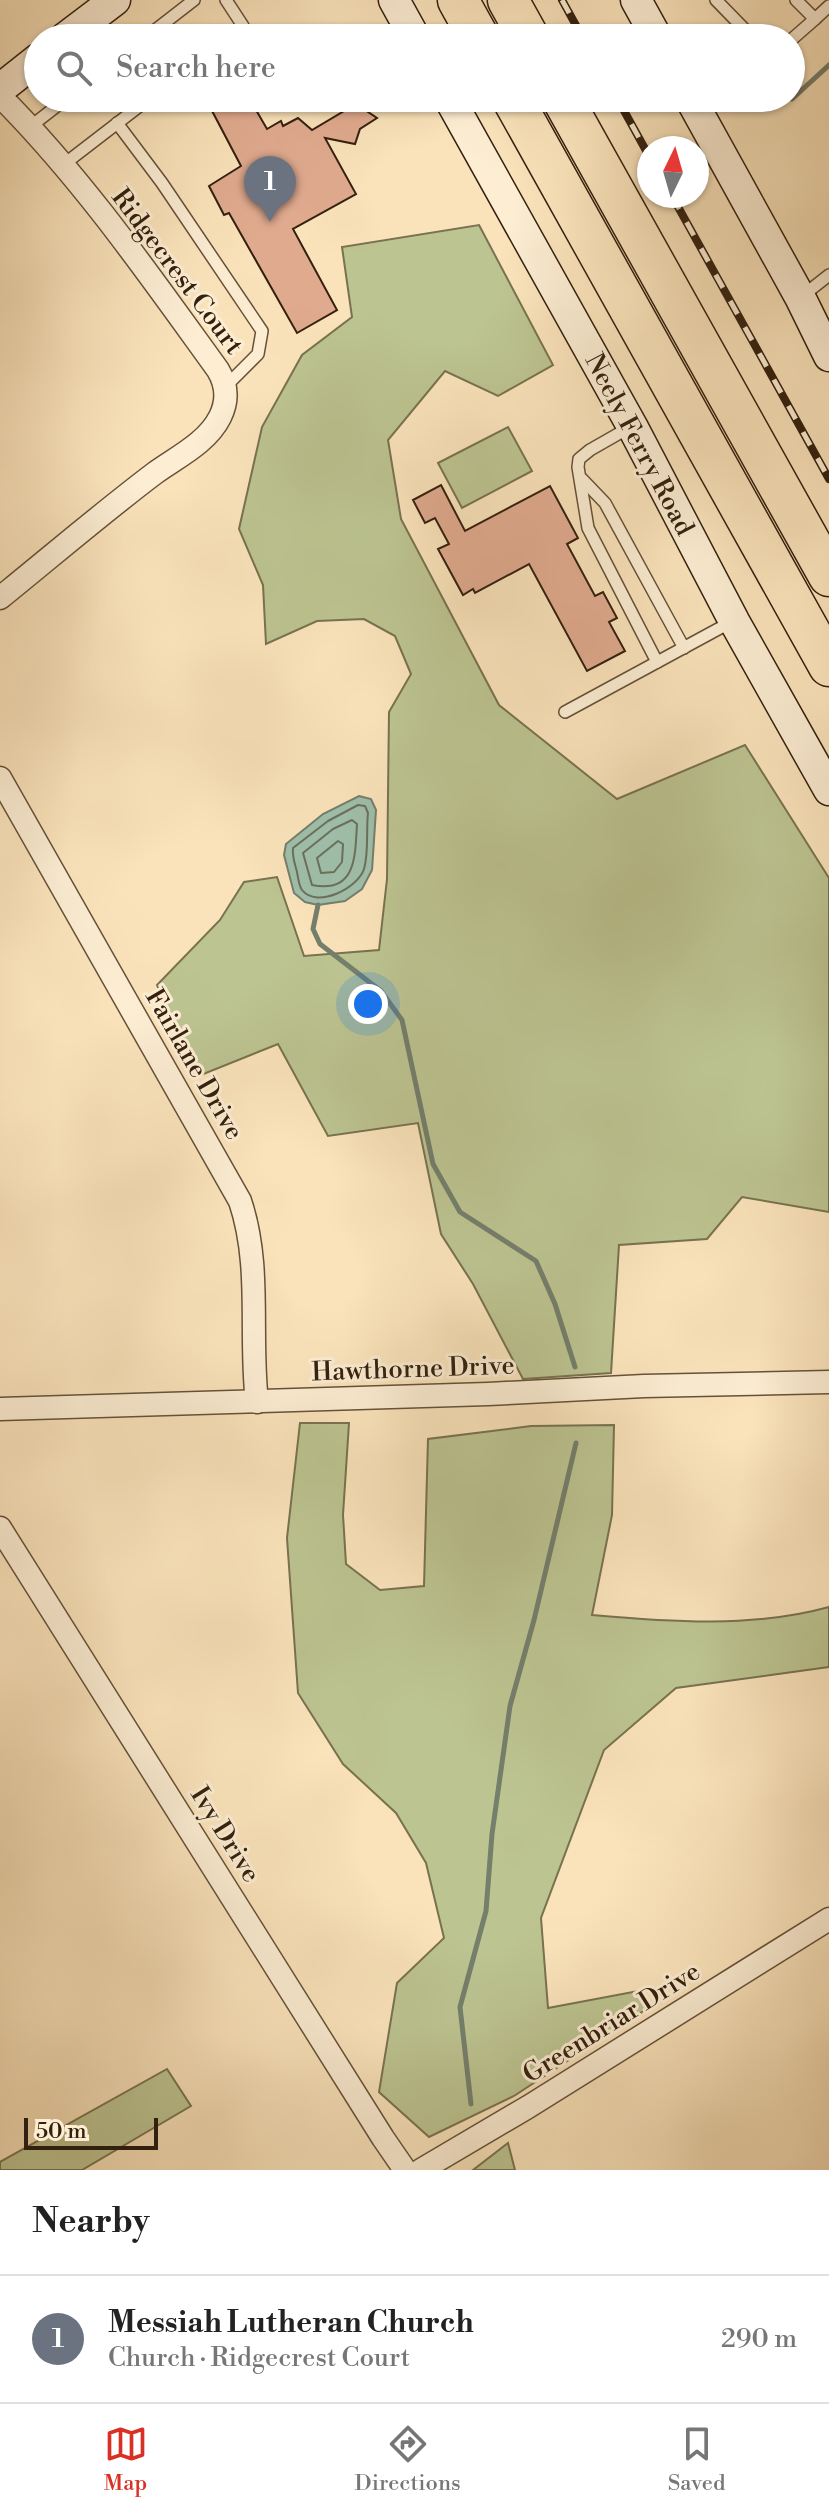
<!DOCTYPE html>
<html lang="en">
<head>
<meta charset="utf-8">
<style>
	:root { --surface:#fff; --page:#f6f6f6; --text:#222; --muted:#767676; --line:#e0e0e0; --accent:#d93025 }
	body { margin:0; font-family:"Libre Bodoni",serif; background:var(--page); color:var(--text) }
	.compass { position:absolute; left:637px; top:136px; width:72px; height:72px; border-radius:50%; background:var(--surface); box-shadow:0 2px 6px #0004; rotate:5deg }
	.scale { position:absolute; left:24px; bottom:20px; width:134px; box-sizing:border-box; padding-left:8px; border:4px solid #33200e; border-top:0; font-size:22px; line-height:28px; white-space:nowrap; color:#33200e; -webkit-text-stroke:6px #fcedd3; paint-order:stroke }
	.you { position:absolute; left:368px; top:1004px; width:28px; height:28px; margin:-20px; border:6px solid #fff; border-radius:50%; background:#1a73e8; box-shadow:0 0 0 12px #1a73e833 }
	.badge { display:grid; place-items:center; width:52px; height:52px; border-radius:50%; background:var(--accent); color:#fff; font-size:26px; font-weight:700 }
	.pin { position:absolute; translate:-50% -66px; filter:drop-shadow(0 2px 4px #0008) }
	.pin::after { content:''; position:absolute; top:42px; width:28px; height:24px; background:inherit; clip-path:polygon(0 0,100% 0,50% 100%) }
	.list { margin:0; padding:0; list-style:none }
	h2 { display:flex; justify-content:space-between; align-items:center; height:104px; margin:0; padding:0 32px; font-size:34px }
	h2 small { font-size:26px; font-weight:400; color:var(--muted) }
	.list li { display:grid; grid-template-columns:52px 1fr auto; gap:24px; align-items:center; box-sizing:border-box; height:128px; padding:0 32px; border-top:2px solid var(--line) }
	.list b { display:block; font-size:30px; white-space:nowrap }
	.list p { margin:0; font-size:26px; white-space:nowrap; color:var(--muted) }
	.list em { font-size:26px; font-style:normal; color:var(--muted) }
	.icon { flex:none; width:44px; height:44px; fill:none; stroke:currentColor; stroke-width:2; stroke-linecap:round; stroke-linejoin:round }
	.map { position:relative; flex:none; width:829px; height:2170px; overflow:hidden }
	.search { position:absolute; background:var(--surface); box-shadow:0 2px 6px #0004; left:24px; right:24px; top:24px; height:88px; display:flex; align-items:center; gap:20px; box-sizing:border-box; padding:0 28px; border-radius:44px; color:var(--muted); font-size:30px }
	.sheet { height:232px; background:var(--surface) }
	nav { display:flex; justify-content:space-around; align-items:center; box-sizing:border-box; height:112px; border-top:2px solid var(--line); background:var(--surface); font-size:22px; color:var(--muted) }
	nav a { display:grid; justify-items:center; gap:4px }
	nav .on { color:var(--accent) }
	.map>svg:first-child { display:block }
</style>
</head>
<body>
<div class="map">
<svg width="829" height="2170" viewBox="0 0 829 2170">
	<rect width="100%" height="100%" fill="#fae3bb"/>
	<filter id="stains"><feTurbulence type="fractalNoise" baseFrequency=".0025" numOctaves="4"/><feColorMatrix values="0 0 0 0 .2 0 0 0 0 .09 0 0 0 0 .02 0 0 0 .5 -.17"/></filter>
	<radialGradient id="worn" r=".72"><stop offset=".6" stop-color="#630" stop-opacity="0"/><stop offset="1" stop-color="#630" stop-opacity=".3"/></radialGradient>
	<g fill="#bcc491" stroke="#787250" stroke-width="2">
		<polygon points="479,225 553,365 498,396 445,371 388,440 401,519 499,705 617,799 745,745 829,878 829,1212 742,1197 707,1239 619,1245 611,1373 523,1379 473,1284 441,1234 418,1123 328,1136 278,1044 196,1077 157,985 220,920 244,882 277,877 304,956 379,950 387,879 389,712 411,674 395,636 364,619 317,621 266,644 263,585 239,529 262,427 302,355 352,317 342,247"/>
		<polygon points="508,427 532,471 462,508 438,463"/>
		<path d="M300,1423H349L343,1515L346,1564L380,1590L424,1586L428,1439L531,1426L614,1425L612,1515L592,1615C670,1622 754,1628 829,1607V1667L676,1688L604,1750L541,1918L548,2008L638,1991L651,2006L514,2096L429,2137L379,2092L397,1983L444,1938L426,1863L396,1813L343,1764L298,1693L287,1538Z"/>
		<polygon points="167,2069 191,2106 82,2170 0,2170 0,2162"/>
		<polygon points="508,2143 515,2170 473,2170"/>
	</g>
	<polygon fill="#9fbfab" stroke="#747f6c" stroke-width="2" points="359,796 371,799 376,810 372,870 362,889 345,901 318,905 305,902 294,893 284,855 286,844 323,814"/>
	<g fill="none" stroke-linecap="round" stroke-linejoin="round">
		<g stroke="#69705c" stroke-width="2">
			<path d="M358,805L365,806L368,813C366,830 369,852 364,869C358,888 317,909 302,890C299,886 298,878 297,872C295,864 292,857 293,848L328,821Z"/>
			<path d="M352,820L357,824C355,855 357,894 312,885L303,853L333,829Z"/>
			<polygon points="338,841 343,844 342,862 334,872 321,873 317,858"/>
		</g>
		<g stroke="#747f6c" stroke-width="5">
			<polyline points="792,99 829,65"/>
			<polyline points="318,905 313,929 320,944 381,991 402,1020 433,1164 460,1212 536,1261 555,1304 575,1367"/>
			<polyline points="471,2104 460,2007 486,1911 492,1834 510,1706 534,1620 576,1443"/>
		</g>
	</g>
	<g fill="#e0aa8f" stroke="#33200e" stroke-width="2">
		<polygon points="224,98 249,98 267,129 281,121 283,126 298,118 312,130 356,104 377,118 360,129 355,144 325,138 356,194 293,229 337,310 297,333 229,213 224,215 209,186 241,166 210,107"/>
		<polygon points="441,485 465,531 550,486 578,538 567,544 595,596 603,592 617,618 609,622 625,651 587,671 529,564 475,593 473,589 463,595 438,549 449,544 435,518 425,523 413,500"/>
	</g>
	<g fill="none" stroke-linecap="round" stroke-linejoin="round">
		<defs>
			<g id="lane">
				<polyline points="226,0 243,26 228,38"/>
				<polyline points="716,0 753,38"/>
				<polyline points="815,19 829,6"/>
				<polyline points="145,38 194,0"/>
				<polyline points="791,40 815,19 796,0"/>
				<polyline points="117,123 162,183 262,331 258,354 225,387"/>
				<polyline points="30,127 67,98"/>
				<polyline points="63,165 150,98"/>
				<polyline points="801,297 829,275"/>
				<polyline points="632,426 590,450 579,459 578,467 588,528 657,662"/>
				<polyline points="582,479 605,503 684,648"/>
				<polyline points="565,712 733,621"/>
			</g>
			<g id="street">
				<path d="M0,96C82,178 150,276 218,370C227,385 228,401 220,417C207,443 177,457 155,473C102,513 52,556 0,598"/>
				<path d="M0,778L240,1201C262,1266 249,1335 257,1402"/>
				<polyline points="0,1409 488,1394 644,1386 829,1382"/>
				<polyline points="0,1528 383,2138 405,2170"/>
				<polyline points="421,2170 528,2107 829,1919"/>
			</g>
			<g id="secondary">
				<polyline points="394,0 415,38"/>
				<polyline points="636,0 657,38"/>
				<polyline points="65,38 115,0"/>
				<polyline points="0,89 38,59"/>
				<polyline points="449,98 632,426 734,621 829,790"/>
				<polyline points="690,98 800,297 829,356"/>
			</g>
			<g id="highway">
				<polyline points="458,0 479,38"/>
				<polyline points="508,0 529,38"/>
				<polyline points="512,98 829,666"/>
				<polyline points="562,98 829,576"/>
			</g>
		</defs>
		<use href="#lane" stroke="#655139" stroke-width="14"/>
		<use href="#street" stroke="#655139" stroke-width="25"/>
		<use href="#secondary" stroke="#33200e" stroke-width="33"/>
		<use href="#highway" stroke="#33200e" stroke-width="43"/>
		<use href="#lane" stroke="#fcedd3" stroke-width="11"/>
		<use href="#street" stroke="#fcedd3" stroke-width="22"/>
		<use href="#secondary" stroke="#fcedd3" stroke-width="30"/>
		<use href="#highway" stroke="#fae3bb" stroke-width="40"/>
		<defs>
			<g id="rail">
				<polyline points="562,0 583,38"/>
				<polyline points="617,98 649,156"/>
				<polyline points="672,196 829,479"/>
			</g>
		</defs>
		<use href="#rail" stroke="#33200e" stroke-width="8"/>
		<use href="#rail" stroke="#fcedd3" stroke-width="5" stroke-dasharray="15" stroke-linecap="butt"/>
	</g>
	<g text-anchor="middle" stroke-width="6" stroke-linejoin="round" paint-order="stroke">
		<g font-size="26" fill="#33200e" stroke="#fcedd3">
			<text transform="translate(178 271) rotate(53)" y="9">Ridgecrest Court</text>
			<text transform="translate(640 444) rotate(62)" y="9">Neely Ferry Road</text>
			<text transform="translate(195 1064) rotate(60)" y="9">Fairlane Drive</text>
			<text transform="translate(413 1368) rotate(-2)" y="9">Hawthorne Drive</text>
			<text transform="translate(226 1834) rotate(58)" y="9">Ivy Drive</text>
			<text transform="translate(611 2022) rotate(-32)" y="9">Greenbriar Drive</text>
		</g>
	</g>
	<rect width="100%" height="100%" filter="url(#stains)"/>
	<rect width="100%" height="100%" fill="url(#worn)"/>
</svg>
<svg class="compass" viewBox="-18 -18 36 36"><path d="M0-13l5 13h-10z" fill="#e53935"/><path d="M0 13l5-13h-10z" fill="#767676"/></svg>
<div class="scale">50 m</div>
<div class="you"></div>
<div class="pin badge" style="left:270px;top:222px;background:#6b7280">1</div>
<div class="search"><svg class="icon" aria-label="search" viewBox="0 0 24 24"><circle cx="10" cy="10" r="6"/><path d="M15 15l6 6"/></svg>Search here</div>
</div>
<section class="sheet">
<h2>Nearby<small></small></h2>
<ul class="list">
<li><span class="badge" style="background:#6b7280">1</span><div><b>Messiah Lutheran Church</b><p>Church · Ridgecrest Court</p></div><em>290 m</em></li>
</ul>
</section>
<nav>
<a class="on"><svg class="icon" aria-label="map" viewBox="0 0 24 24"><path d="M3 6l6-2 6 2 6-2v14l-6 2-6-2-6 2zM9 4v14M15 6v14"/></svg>Map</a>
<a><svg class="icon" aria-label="directions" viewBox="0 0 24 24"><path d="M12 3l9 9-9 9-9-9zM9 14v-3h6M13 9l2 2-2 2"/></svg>Directions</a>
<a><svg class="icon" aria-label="saved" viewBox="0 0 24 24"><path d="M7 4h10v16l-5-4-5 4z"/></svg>Saved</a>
</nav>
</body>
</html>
